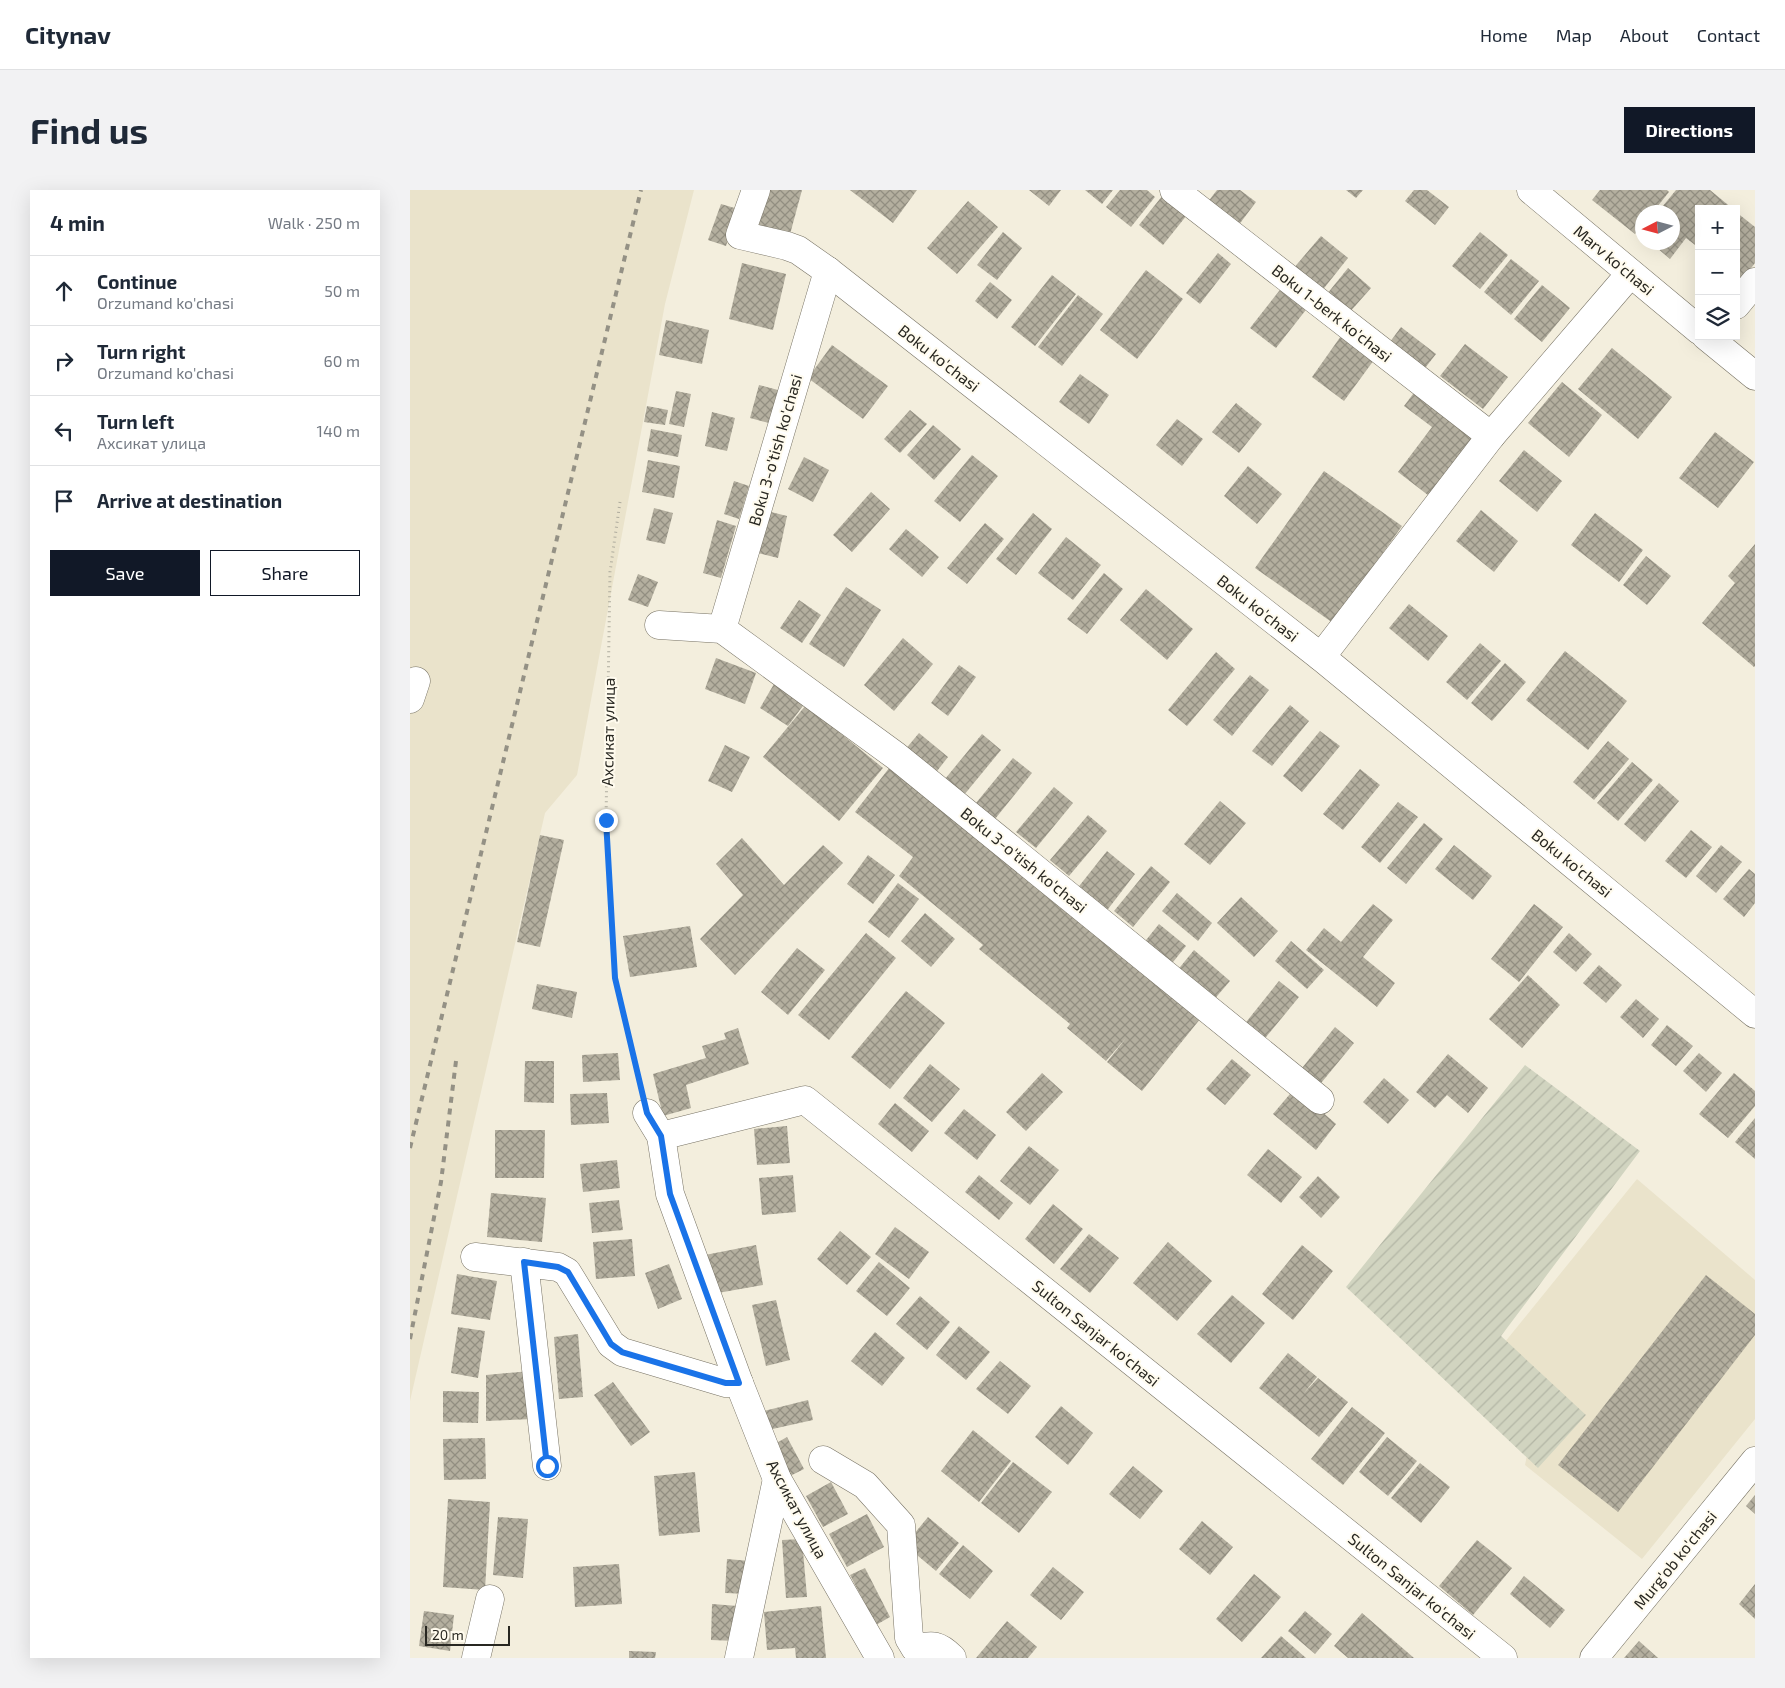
<!DOCTYPE html>
<html lang="en">
<head>
<meta charset="utf-8">
<style>
	:root { --surface:#fff; --page:#f2f2f3; --text:#1f2937; --muted:#747a83; --line:#e0e1e3; --accent:#111827 }
	body { margin:0; font-family:"Exo 2",sans-serif; background:var(--page); color:var(--text) }
	.controls { position:absolute; right:15px; top:15px; display:grid; overflow:hidden; border-radius:0px; box-shadow:0 5px 20px #0002 }
	.controls button { width:45px; height:45px; display:grid; place-items:center; padding:0; border:0; border-bottom:1px solid var(--line); background:var(--surface); color:var(--text); font:25px sans-serif }
	.compass { position:absolute; left:1225px; top:15px; width:45px; height:45px; border-radius:50%; background:var(--surface); box-shadow:0 5px 20px #0002; rotate:264deg }
	.scale { position:absolute; left:15px; bottom:12px; width:85px; box-sizing:border-box; padding-left:5px; border:2px solid #282721; border-top:0; font-size:14px; line-height:18px; white-space:nowrap; color:#282721; -webkit-text-stroke:4px #fffbee; paint-order:stroke }
	.stop { position:absolute; width:15px; height:15px; margin:-11px; border:4px solid #1a73e8; border-radius:50%; background:#fff }
	.stop.end { background:#1a73e8; border-color:#fff; box-shadow:0 1px 5px #0008 }
	.list { margin:0; padding:0; list-style:none }
	h2 { display:flex; justify-content:space-between; align-items:center; height:65px; margin:0; padding:0 20px; font-size:21px }
	h2 small { font-size:16px; font-weight:400; color:var(--muted) }
	.list li { display:grid; grid-template-columns:32px 1fr auto; gap:15px; align-items:center; box-sizing:border-box; height:70px; padding:0 20px; border-top:1px solid var(--line) }
	.list b { display:block; font-size:19px; white-space:nowrap }
	.list p { margin:0; font-size:16px; white-space:nowrap; color:var(--muted) }
	.list em { font-size:16px; font-style:normal; color:var(--muted) }
	.actions { display:flex; gap:10px; padding:15px 20px }
	.actions a { flex:1; padding:11px 0; border:1px solid var(--accent); border-radius:0px; text-align:center; font-size:18px; color:var(--accent) }
	.actions .main { background:var(--accent); color:#fff }
	.icon { flex:none; width:28px; height:28px; fill:none; stroke:currentColor; stroke-width:2; stroke-linecap:round; stroke-linejoin:round }
	.map { position:relative; flex:none; width:1345px; height:1468px; overflow:hidden; border-radius:0px }
	header { display:flex; align-items:center; gap:30px; box-sizing:border-box; height:70px; padding:0 25px; background:var(--surface); border-bottom:1px solid var(--line) }
	header strong { font-size:24px }
	nav { display:flex; gap:28px; margin-inline-start:auto; font-size:18px }
	.intro { display:flex; align-items:center; justify-content:space-between; box-sizing:border-box; height:120px; padding:0 30px }
	h1 { margin:0; font-size:35px }
	.button { padding:12px 22px; border-radius:0px; background:var(--accent); color:#fff; font-size:18px; font-weight:700 }
	main { display:flex; gap:30px; padding:0 30px }
	aside { flex:1; background:var(--surface); border-radius:0px; box-shadow:0 5px 20px #0002 }
	.map>svg:first-child { display:block }
</style>
</head>
<body>
<header>
<strong>Citynav</strong>
<nav><a>Home</a><a>Map</a><a>About</a><a>Contact</a></nav>
</header>
<div class="intro"><h1>Find us</h1><a class="button">Directions</a></div>
<main>
<aside>
<h2>4 min<small>Walk · 250 m</small></h2>
<ul class="list">
<li><svg class="icon" aria-label="ahead" viewBox="0 0 24 24"><path d="M12 20V5M6 11l6-6 6 6"/></svg><div><b>Continue</b><p>Orzumand ko'chasi</p></div><em>50 m</em></li>
<li><svg class="icon" aria-label="right" viewBox="0 0 24 24"><path d="M7 20v-9h11M14 6l5 5-5 5"/></svg><div><b>Turn right</b><p>Orzumand ko'chasi</p></div><em>60 m</em></li>
<li><svg class="icon" aria-label="left" viewBox="0 0 24 24"><path d="M17 20v-9H6M10 6l-5 5 5 5"/></svg><div><b>Turn left</b><p>Ахсикат улица</p></div><em>140 m</em></li>
<li><svg class="icon" aria-label="arrive" viewBox="0 0 24 24"><path d="M6 21V4h12l-3 4 3 4H6"/></svg><div><b>Arrive at destination</b></div></li>
</ul>
<div class="actions"><a class="main">Save</a><a>Share</a></div>
</aside>
<div class="map">
<svg width="1345" height="1468" viewBox="0 0 1345 1468">
	<defs>
		<pattern id="garden-furrows" width="10" height="10" patternUnits="userSpaceOnUse" patternTransform="scale(1.25)"><rect width="10" height="10" fill="#d1d4c0"/><path d="M-1 1l2-2M0 10L10 0M9 11l2-2" fill="none" stroke="#b3b6a5"/></pattern>
		<pattern id="building-cross-hatch" width="8" height="8" patternUnits="userSpaceOnUse" patternTransform="scale(1.25)"><rect width="8" height="8" fill="#b4af9f"/><path d="M0 0l8 8M0 8l8-8" fill="none" stroke="#928e81"/></pattern>
	</defs>
	<rect width="100%" height="100%" fill="#f3eedd"/>
	<g fill="#eae3cb">
		<polygon points="0,0 284,0 255,114 167,585 135,623 0,1211"/>
		<polygon points="1227,989 1345,1090 1345,1229 1232,1369 1115,1275 1119,1255 1056,1200"/>
	</g>
	<polygon fill="url(#garden-furrows)" points="1115,875 1230,961 1091,1146 1176,1225 1128,1278 936,1097"/>
	<g fill="url(#building-cross-hatch)">
		<polygon points="356,0 392,0 379,48 345,38"/>
		<polygon points="440,0 507,0 483,33"/>
		<polygon points="619,0 651,0 639,16"/>
		<polygon points="675,0 703,0 692,14"/>
		<polygon points="710,0 737,0 745,7 721,37 696,17"/>
		<polygon points="807,0 830,0 846,12 828,36 797,13"/>
		<polygon points="936,0 953,0 946,8"/>
		<polygon points="1004,0 1017,0 1039,17 1025,35 995,11"/>
		<polygon points="1190,0 1257,0 1259,2 1243,22 1232,22 1232,35 1225,44 1182,10"/>
		<polygon points="1266,0 1300,0 1323,19 1289,19 1289,58 1276,48 1260,69 1240,52 1262,52 1262,22 1248,22"/>
		<polygon points="753,5 777,25 753,55 729,35"/>
		<polygon points="558,11 588,37 547,84 517,58"/>
		<polygon points="311,14 328,19 316,56 298,50"/>
		<polygon points="1326,22 1345,37 1345,73 1330,92 1326,89"/>
		<polygon points="593,42 612,58 587,90 567,75"/>
		<polygon points="1070,42 1098,65 1070,99 1042,76"/>
		<polygon points="911,46 938,68 911,102 883,79"/>
		<polygon points="808,63 821,74 790,114 776,103"/>
		<polygon points="1101,69 1129,91 1101,125 1074,102"/>
		<polygon points="332,73 376,84 363,140 319,129"/>
		<polygon points="938,78 961,98 939,123 917,104"/>
		<polygon points="736,80 773,109 727,169 690,140"/>
		<polygon points="642,85 666,104 625,156 601,137"/>
		<polygon points="580,92 602,110 587,129 565,111"/>
		<polygon points="1132,95 1160,118 1132,152 1104,129"/>
		<polygon points="873,96 899,116 866,158 840,138"/>
		<polygon points="668,105 693,124 652,176 628,157"/>
		<polygon points="256,130 299,140 292,174 249,165"/>
		<polygon points="991,137 1026,164 1012,182 977,156"/>
		<polygon points="931,146 964,170 934,211 902,187"/>
		<polygon points="1055,154 1098,187 1073,219 1030,186"/>
		<polygon points="422,155 478,196 453,229 398,188"/>
		<polygon points="1202,158 1262,207 1228,249 1168,199"/>
		<polygon points="670,184 699,205 679,234 649,212"/>
		<polygon points="1152,192 1192,225 1159,267 1118,233"/>
		<polygon points="349,195 368,200 359,233 340,228"/>
		<polygon points="1009,196 1072,244 1023,309 988,282 1022,237 994,216"/>
		<polygon points="266,201 281,204 274,237 259,234"/>
		<polygon points="826,213 852,234 829,263 802,242"/>
		<polygon points="237,216 258,220 255,235 234,232"/>
		<polygon points="500,220 517,234 490,263 474,249"/>
		<polygon points="302,222 325,228 317,261 295,256"/>
		<polygon points="767,229 793,249 772,276 746,255"/>
		<polygon points="523,235 551,259 524,290 497,265"/>
		<polygon points="241,239 272,245 268,267 237,261"/>
		<polygon points="1305,242 1344,272 1308,318 1269,288"/>
		<polygon points="1114,260 1152,291 1127,322 1089,291"/>
		<polygon points="562,265 588,286 550,332 524,311"/>
		<polygon points="394,267 419,280 403,312 378,299"/>
		<polygon points="238,270 270,276 264,308 232,302"/>
		<polygon points="838,276 872,304 847,334 814,306"/>
		<polygon points="914,281 992,336 923,433 845,378"/>
		<polygon points="324,291 339,296 329,329 314,324"/>
		<polygon points="461,302 480,319 442,362 423,345"/>
		<polygon points="244,318 263,323 255,354 236,350"/>
		<polygon points="1071,320 1108,351 1084,382 1046,351"/>
		<polygon points="357,321 377,326 368,368 348,363"/>
		<polygon points="623,323 642,339 606,385 586,369"/>
		<polygon points="1185,323 1233,360 1209,392 1161,355"/>
		<polygon points="307,330 326,336 311,388 293,383"/>
		<polygon points="575,333 594,349 557,394 537,378"/>
		<polygon points="496,339 529,367 512,387 479,359"/>
		<polygon points="656,347 691,375 663,410 628,383"/>
		<polygon points="1345,354 1345,476 1344,477 1292,433 1325,393 1318,386"/>
		<polygon points="1236,366 1261,386 1237,415 1213,395"/>
		<polygon points="694,383 713,399 677,444 657,429"/>
		<polygon points="228,384 248,392 238,417 218,410"/>
		<polygon points="436,397 471,420 434,477 399,454"/>
		<polygon points="736,399 783,439 757,470 710,430"/>
		<polygon points="389,410 411,425 392,453 370,438"/>
		<polygon points="999,414 1038,446 1018,471 979,438"/>
		<polygon points="493,448 523,474 484,521 454,495"/>
		<polygon points="1070,453 1091,471 1057,510 1036,492"/>
		<polygon points="1155,461 1217,511 1178,560 1116,510"/>
		<polygon points="806,462 825,479 777,536 758,520"/>
		<polygon points="306,468 346,483 335,514 295,499"/>
		<polygon points="1095,473 1116,492 1082,531 1061,513"/>
		<polygon points="549,475 566,487 538,526 521,513"/>
		<polygon points="840,485 859,500 822,546 803,530"/>
		<polygon points="364,494 395,513 378,536 350,518"/>
		<polygon points="396,515 473,578 429,631 353,567"/>
		<polygon points="880,515 899,531 862,576 842,561"/>
		<polygon points="910,541 930,556 892,602 873,586"/>
		<polygon points="509,543 538,567 524,585 494,561"/>
		<polygon points="572,544 591,560 554,605 535,589"/>
		<polygon points="1198,551 1219,569 1184,610 1163,592"/>
		<polygon points="315,555 340,567 322,602 298,591"/>
		<polygon points="603,568 622,583 585,629 566,613"/>
		<polygon points="1222,572 1243,590 1208,631 1187,613"/>
		<polygon points="483,573 795,823 732,901 697,872 716,848 696,871 657,838 660,834 569,759 573,755 489,686 503,667 445,622"/>
		<polygon points="950,579 970,595 933,640 913,624"/>
		<polygon points="1249,593 1269,611 1235,652 1214,634"/>
		<polygon points="644,597 663,613 626,658 606,642"/>
		<polygon points="810,611 836,633 800,675 774,654"/>
		<polygon points="988,612 1008,627 970,673 951,657"/>
		<polygon points="678,625 697,641 659,686 640,670"/>
		<polygon points="1014,633 1033,649 996,694 977,678"/>
		<polygon points="1281,640 1302,657 1276,688 1255,671"/>
		<polygon points="130,645 154,650 130,757 107,752"/>
		<polygon points="332,648 374,695 413,655 433,673 325,785 290,749 333,705 306,674"/>
		<polygon points="1044,655 1082,686 1063,710 1025,679"/>
		<polygon points="1311,655 1332,672 1306,703 1286,686"/>
		<polygon points="697,661 725,684 695,723 666,700"/>
		<polygon points="458,665 485,685 463,714 437,694"/>
		<polygon points="741,676 760,692 723,737 704,721"/>
		<polygon points="1339,679 1345,684 1345,713 1334,727 1313,709"/>
		<polygon points="488,693 509,709 479,748 458,732"/>
		<polygon points="767,703 802,733 788,751 752,721"/>
		<polygon points="831,707 868,741 844,767 807,733"/>
		<polygon points="963,714 983,730 953,767 985,793 967,817 896,760 914,738 931,752"/>
		<polygon points="1124,714 1153,737 1109,792 1081,769"/>
		<polygon points="515,723 545,749 521,777 491,751"/>
		<polygon points="749,734 776,756 759,777 732,755"/>
		<polygon points="280,736 287,777 220,787 213,746"/>
		<polygon points="456,743 486,768 419,850 388,825"/>
		<polygon points="1159,743 1182,764 1166,782 1143,762"/>
		<polygon points="881,751 914,780 897,799 865,771"/>
		<polygon points="387,758 415,780 378,825 351,802"/>
		<polygon points="784,760 820,791 802,812 766,782"/>
		<polygon points="1189,775 1212,795 1196,813 1173,793"/>
		<polygon points="1118,785 1150,815 1112,858 1079,829"/>
		<polygon points="869,791 889,807 852,852 833,836"/>
		<polygon points="127,794 167,802 162,828 122,819"/>
		<polygon points="496,801 535,833 480,899 441,867"/>
		<polygon points="1226,809 1249,829 1233,848 1210,827"/>
		<polygon points="1257,835 1283,856 1266,876 1241,855"/>
		<polygon points="925,837 944,853 907,898 888,883"/>
		<polygon points="328,838 339,874 276,895 281,918 253,926 243,884 296,868 292,856 316,849 314,843"/>
		<polygon points="208,863 210,890 173,892 172,865"/>
		<polygon points="1289,863 1312,883 1296,902 1273,881"/>
		<polygon points="1038,864 1078,898 1058,923 1037,905 1025,918 1006,902"/>
		<polygon points="822,869 841,885 815,915 796,899"/>
		<polygon points="115,871 144,871 144,913 114,912"/>
		<polygon points="520,874 550,899 522,932 493,908"/>
		<polygon points="632,883 653,902 616,941 596,922"/>
		<polygon points="1324,883 1345,901 1345,916 1318,948 1289,924"/>
		<polygon points="974,888 999,910 978,934 953,912"/>
		<polygon points="885,898 926,934 906,960 863,924"/>
		<polygon points="197,903 199,933 161,935 160,904"/>
		<polygon points="485,913 519,941 502,962 468,934"/>
		<polygon points="554,919 586,945 567,970 534,943"/>
		<polygon points="1345,928 1345,969 1325,952"/>
		<polygon points="377,936 380,973 347,975 344,939"/>
		<polygon points="85,940 135,940 134,988 85,988"/>
		<polygon points="619,956 649,980 620,1015 590,991"/>
		<polygon points="858,959 892,987 871,1013 837,985"/>
		<polygon points="207,970 210,998 173,1002 170,974"/>
		<polygon points="383,985 386,1022 352,1025 349,988"/>
		<polygon points="569,985 603,1013 589,1030 555,1002"/>
		<polygon points="908,986 930,1007 911,1028 889,1007"/>
		<polygon points="81,1003 136,1008 132,1052 77,1047"/>
		<polygon points="209,1010 213,1040 182,1043 179,1013"/>
		<polygon points="643,1014 673,1039 644,1074 615,1049"/>
		<polygon points="485,1037 519,1062 499,1089 465,1064"/>
		<polygon points="430,1041 461,1067 437,1095 407,1069"/>
		<polygon points="679,1044 709,1068 680,1103 650,1079"/>
		<polygon points="222,1049 225,1086 186,1089 183,1052"/>
		<polygon points="758,1052 802,1091 767,1131 723,1093"/>
		<polygon points="346,1055 353,1095 302,1104 295,1065"/>
		<polygon points="892,1055 923,1081 883,1130 852,1104"/>
		<polygon points="469,1072 500,1098 477,1126 446,1101"/>
		<polygon points="259,1074 272,1109 248,1119 235,1083"/>
		<polygon points="47,1084 87,1091 80,1130 41,1124"/>
		<polygon points="1296,1085 1345,1124 1345,1145 1208,1322 1148,1275"/>
		<polygon points="822,1105 855,1133 821,1173 787,1144"/>
		<polygon points="510,1106 540,1132 517,1160 486,1134"/>
		<polygon points="366,1110 380,1170 356,1176 342,1115"/>
		<polygon points="549,1136 580,1162 556,1190 526,1165"/>
		<polygon points="48,1137 75,1141 68,1188 41,1183"/>
		<polygon points="465,1142 495,1168 472,1196 441,1171"/>
		<polygon points="168,1144 173,1207 149,1209 144,1147"/>
		<polygon points="878,1163 907,1187 894,1203 908,1188 938,1212 909,1247 849,1198"/>
		<polygon points="590,1171 621,1196 598,1224 566,1199"/>
		<polygon points="121,1181 124,1229 76,1231 76,1185"/>
		<polygon points="203,1192 240,1242 221,1256 184,1205"/>
		<polygon points="33,1201 69,1202 68,1233 33,1232"/>
		<polygon points="398,1210 403,1230 358,1240 354,1221"/>
		<polygon points="651,1216 683,1243 658,1275 625,1247"/>
		<polygon points="942,1217 975,1243 933,1295 901,1269"/>
		<polygon points="563,1240 601,1271 569,1312 531,1281"/>
		<polygon points="377,1247 394,1279 380,1286 363,1255"/>
		<polygon points="977,1247 1007,1271 978,1306 949,1282"/>
		<polygon points="75,1248 76,1289 34,1290 33,1249"/>
		<polygon points="603,1272 642,1302 609,1343 571,1313"/>
		<polygon points="1010,1273 1040,1297 1011,1333 981,1308"/>
		<polygon points="723,1276 753,1301 730,1329 699,1304"/>
		<polygon points="285,1282 290,1342 249,1346 244,1286"/>
		<polygon points="421,1292 438,1324 413,1337 396,1306"/>
		<polygon points="1345,1305 1345,1324 1336,1316"/>
		<polygon points="38,1309 80,1312 75,1400 33,1397"/>
		<polygon points="457,1324 474,1357 437,1377 419,1344"/>
		<polygon points="88,1327 118,1329 113,1388 83,1385"/>
		<polygon points="518,1327 549,1353 526,1381 495,1355"/>
		<polygon points="792,1331 823,1357 800,1385 769,1359"/>
		<polygon points="392,1349 397,1407 376,1408 372,1350"/>
		<polygon points="1067,1350 1102,1378 1063,1425 1029,1396"/>
		<polygon points="553,1355 583,1381 560,1409 529,1384"/>
		<polygon points="317,1369 340,1371 339,1404 315,1403"/>
		<polygon points="209,1374 212,1414 165,1417 163,1377"/>
		<polygon points="643,1377 674,1402 651,1430 620,1405"/>
		<polygon points="455,1378 480,1427 466,1435 440,1385"/>
		<polygon points="844,1384 871,1407 832,1452 806,1429"/>
		<polygon points="1114,1386 1155,1420 1140,1438 1100,1404"/>
		<polygon points="1345,1394 1345,1429 1329,1414"/>
		<polygon points="302,1414 328,1416 326,1451 301,1450"/>
		<polygon points="411,1416 416,1468 386,1468 385,1458 357,1460 354,1422"/>
		<polygon points="14,1421 44,1425 40,1461 9,1456"/>
		<polygon points="895,1421 922,1444 905,1464 878,1441"/>
		<polygon points="952,1423 1004,1468 938,1468 924,1456"/>
		<polygon points="597,1431 627,1457 618,1468 566,1468"/>
		<polygon points="871,1446 896,1468 851,1468"/>
		<polygon points="1229,1451 1248,1468 1214,1468"/>
		<polygon points="219,1461 246,1462 245,1468 219,1468"/>
	</g>
	<g fill="none" stroke-linecap="round" stroke-linejoin="round">
		<defs>
			<g id="minor">
				<polyline points="346,0 330,45 377,56 388,60 418,81 911,467 1345,824"/>
				<polyline points="764,0 1081,246"/>
				<polyline points="1121,0 1289,140"/>
				<polyline points="1326,115 1345,92"/>
				<polyline points="1296,146 1345,186"/>
				<polyline points="249,435 312,439 486,566 910,910"/>
				<polyline points="312,439 418,81"/>
				<polyline points="911,467 1081,246 1220,84"/>
				<polyline points="0,509 6,491"/>
				<polyline points="237,923 251,946 260,1004 329,1193 367,1289 470,1468"/>
				<polyline points="251,946 395,910 1093,1468"/>
				<polyline points="65,1067 148,1077 157,1082 201,1154 212,1162 316,1193 329,1193"/>
				<polyline points="114,1072 137,1276"/>
				<path d="M413,1270L455,1295L491,1335L499,1448L505,1458C523,1455 528,1454 542,1468"/>
				<polyline points="66,1468 80,1409"/>
				<polyline points="329,1468 367,1289"/>
				<polyline points="1184,1468 1345,1271"/>
			</g>
		</defs>
		<use href="#minor" stroke="#777264" stroke-width="29"/>
		<polyline stroke="#afac9e" stroke-width="3" stroke-dasharray="1 4" stroke-linecap="butt" points="210,312 200,382 196,630 205,788 231,896"/>
		<use href="#minor" stroke="#fff" stroke-width="28"/>
		<g stroke="#949185" stroke-width="4" stroke-dasharray="6 6" stroke-linecap="butt">
			<polyline points="0,958 231,0"/>
			<polyline points="0,1149 31,992 46,871"/>
		</g>
	</g>
	<g fill="none" stroke-linecap="round" stroke-linejoin="round">
		<polyline stroke="#1a73e8" stroke-width="6" points="137,1276 114,1072 148,1077 158,1082 201,1154 212,1162 316,1193 329,1193 260,1004 251,946 237,923 205,788 196,630"/>
	</g>
	<g text-anchor="middle" stroke-width="4" stroke-linejoin="round" paint-order="stroke">
		<g font-size="16" fill="#282721" stroke="#fffbee">
			<text transform="translate(1204 70) rotate(40)" y="6">Marv ko'chasi</text>
			<text transform="translate(922 123) rotate(38)" y="6">Boku 1-berk ko'chasi</text>
			<text transform="translate(529 168) rotate(38)" y="6">Boku ko'chasi</text>
			<text transform="translate(365 260) rotate(-74)" y="6">Boku 3-o'tish ko'chasi</text>
			<text transform="translate(848 418) rotate(38)" y="6">Boku ko'chasi</text>
			<text transform="translate(198 542) rotate(-89)" y="6">Ахсикат улица</text>
			<text transform="translate(614 670) rotate(39)" y="6">Boku 3-o'tish ko'chasi</text>
			<text transform="translate(1162 673) rotate(39)" y="6">Boku ko'chasi</text>
			<text transform="translate(686 1143) rotate(39)" y="6">Sulton Sanjar ko'chasi</text>
			<text transform="translate(387 1319) rotate(62)" y="6">Ахсикат улица</text>
			<text transform="translate(1265 1370) rotate(-51)" y="6">Murg'ob ko'chasi</text>
			<text transform="translate(1002 1396) rotate(39)" y="6">Sulton Sanjar ko'chasi</text>
		</g>
	</g>
</svg>
<div class="controls">
<button>+</button>
<button>−</button>
<button><svg class="icon" aria-label="layers" viewBox="0 0 24 24"><path d="M12 4l9 5-9 5-9-5zM3 14l9 5 9-5"/></svg></button>
</div>
<svg class="compass" viewBox="-18 -18 36 36"><path d="M0-13l5 13h-10z" fill="#e53935"/><path d="M0 13l5-13h-10z" fill="#747a83"/></svg>
<div class="scale">20 m</div>
<div class="stop" style="left:137px;top:1276px"></div>
<div class="stop end" style="left:196px;top:630px"></div>
</div>
</main>
</body>
</html>
